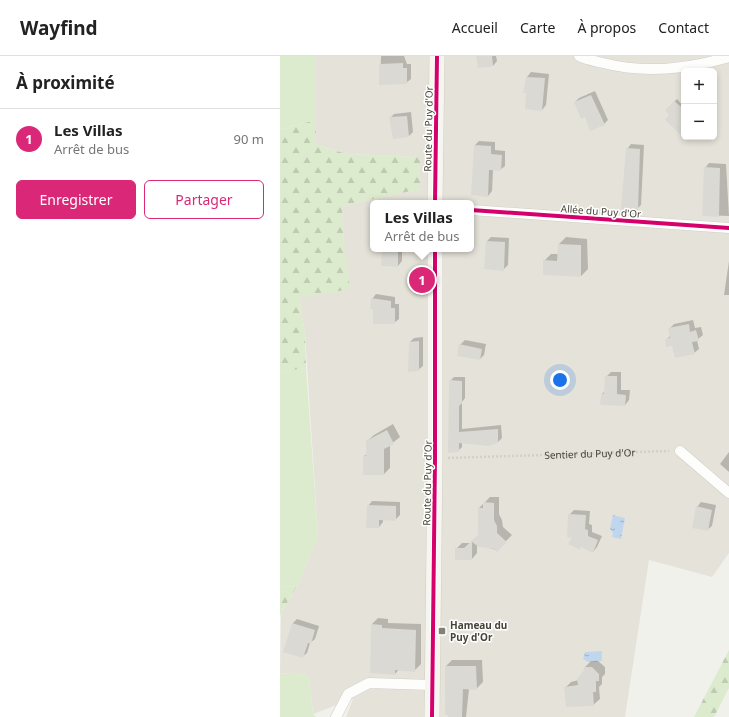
<!DOCTYPE html>
<html lang="fr">
<head>
<meta charset="utf-8">
<style>
	:root { --surface:#fff; --page:#f6f6f6; --text:#222; --muted:#767676; --line:#e0e0e0; --accent:#db2777 }
	body { margin:0; font-family:"Noto Sans",sans-serif; background:var(--page); color:var(--text) }
	.controls { position:absolute; right:12px; top:12px; display:grid; overflow:hidden; border-radius:6px; box-shadow:0 2px 6px #0003 }
	.controls button { width:36px; height:36px; display:grid; place-items:center; padding:0; border:0; border-bottom:1px solid var(--line); background:var(--surface); color:var(--text); font:20px sans-serif }
	.you { position:absolute; left:280px; top:324px; width:14px; height:14px; margin:-10px; border:3px solid #fff; border-radius:50%; background:#1a73e8; box-shadow:0 0 0 6px #1a73e833 }
	.badge { display:grid; place-items:center; width:26px; height:26px; border-radius:50%; background:var(--accent); color:#fff; font-size:13px; font-weight:700 }
	.pin { position:absolute; translate:-50% -50%; border:2px solid #fff; box-shadow:0 1px 4px #0006 }
	.popup { position:absolute; left:90px; top:144px; width:104px; height:52px; box-sizing:border-box; display:grid; place-content:center; border-radius:6px; background:var(--surface); filter:drop-shadow(0 1px 3px #0005); font-size:13px; white-space:nowrap; color:var(--muted) }
	.popup b { font-size:15px; color:var(--text) }
	.popup::after { content:''; position:absolute; left:50%; top:100%; margin-left:-8px; border:8px solid transparent; border-top-color:var(--surface) }
	.list { margin:0; padding:0; list-style:none }
	h2 { display:flex; justify-content:space-between; align-items:center; height:52px; margin:0; padding:0 16px; font-size:17px }
	h2 small { font-size:13px; font-weight:400; color:var(--muted) }
	.list li { display:grid; grid-template-columns:26px 1fr auto; gap:12px; align-items:center; box-sizing:border-box; height:60px; padding:0 16px; border-top:1px solid var(--line) }
	.list b { display:block; font-size:15px; white-space:nowrap }
	.list p { margin:0; font-size:13px; white-space:nowrap; color:var(--muted) }
	.list em { font-size:13px; font-style:normal; color:var(--muted) }
	.actions { display:flex; gap:8px; padding:12px 16px }
	.actions a { flex:1; padding:9px 0; border:1px solid var(--accent); border-radius:6px; text-align:center; font-size:14px; color:var(--accent) }
	.actions .main { background:var(--accent); color:#fff }
	.map { position:relative; flex:none; width:449px; height:661px; overflow:hidden }
	header { display:flex; align-items:center; gap:24px; box-sizing:border-box; height:56px; padding:0 20px; background:var(--surface); border-bottom:1px solid var(--line) }
	header strong { font-size:19px }
	nav { display:flex; gap:22px; margin-inline-start:auto; font-size:14px }
	main { display:flex }
	aside { flex:1; background:var(--surface) }
	.map>svg:first-child { display:block }
</style>
</head>
<body>
<header>
<strong>Wayfind</strong>
<nav><a>Accueil</a><a>Carte</a><a>À propos</a><a>Contact</a></nav>
</header>
<main>
<aside>
<h2>À proximité<small></small></h2>
<ul class="list">
<li><span class="badge">1</span><div><b>Les Villas</b><p>Arrêt de bus</p></div><em>90 m</em></li>
</ul>
<div class="actions"><a class="main">Enregistrer</a><a>Partager</a></div>
</aside>
<div class="map">
<svg width="449" height="661" viewBox="0 0 449 661">
	<defs>
		<pattern id="forest-firs" width="22" height="20" patternUnits="userSpaceOnUse"><rect width="22" height="20" fill="#dcebcd"/><path d="M5 1l3.5 6h-7zM16 11l3.5 6h-7z" fill="#becbb1"/></pattern>
		<pattern id="water-ripples" width="26" height="14" patternUnits="userSpaceOnUse"><rect width="26" height="14" fill="#bfd6ed"/><path d="M2 4q2-2 4 0t4 0M15 11q2-2 4 0t4 0" fill="none" stroke="#9dafc1"/></pattern>
	</defs>
	<rect width="100%" height="100%" fill="#f1f1ec"/>
	<path fill="#e5e3d9" fill-rule="evenodd" d="M36,0H449V497L432,521L369,504L345,661H66L73,643L33,658L29,619L0,617L1,557L17,530L38,480L25,277L19,242L64,189L62,150L140,133V101L67,98L36,89ZM404,15H434V81H404ZM93,147H191V193H93Z"/>
	<g fill="#dcebcd">
		<polygon points="0,0 36,0 36,64 1,73 0,71"/>
		<polygon points="26,312 38,480 17,530 0,531 0,316"/>
		<polygon points="0,617 29,619 33,658 36,661 0,661"/>
	</g>
	<g fill="url(#forest-firs)">
		<polygon points="36,64 36,89 67,98 140,101 140,133 62,150 64,189 70,233 19,242 25,277 26,312 0,316 0,71 1,73"/>
		<polygon points="17,530 1,557 0,560 0,531"/>
		<polygon points="449,594 449,632 434,661 414,661"/>
	</g>
	<g fill="url(#water-ripples)">
		<polygon points="333,459 345,462 341,483 332,481 333,477 330,473"/>
		<polygon points="322,595 322,605 308,606 303,603 305,596"/>
	</g>
	<g fill="#0003">
		<polygon points="101,0 124,0 127,8 131,8 131,23 126,27 100,28"/>
		<polygon points="197,0 216,0 217,5 213,10 199,11"/>
		<polygon points="251,16 269,18 266,49 262,54 248,36 245,36 247,21"/>
		<polygon points="315,35 328,64 324,68 306,60 295,46 299,42"/>
		<polygon points="397,43 404,51 404,77 386,54"/>
		<polygon points="131,56 133,76 129,80 110,62 114,58"/>
		<polygon points="199,85 215,86 215,94 225,95 225,110 220,114 213,114 212,135 208,140 192,138 195,89"/>
		<polygon points="351,88 364,89 361,149 357,153 347,93"/>
		<polygon points="429,107 446,108 449,160 423,159 425,112"/>
		<polygon points="211,181 229,182 228,209 223,214 205,212 207,185"/>
		<polygon points="286,181 307,183 308,213 301,220 264,218 264,205 271,198 278,198 279,188"/>
		<polygon points="103,193 122,193 122,205 118,210"/>
		<polygon points="449,205 449,239 444,239"/>
		<polygon points="96,238 115,241 115,248 119,248 119,263 114,267 94,252 92,243"/>
		<polygon points="413,264 415,272 421,271 423,279 417,284 419,293 414,297 393,289 386,284 391,279 389,273 394,268"/>
		<polygon points="143,281 143,310 138,314 130,286 134,282"/>
		<polygon points="185,284 206,288 204,299 200,303 180,289"/>
		<polygon points="331,316 341,316 341,334 350,334 349,344 345,349 322,338 325,335 326,321"/>
		<polygon points="174,321 185,321 185,342 182,346 182,373 221,369 222,382 218,386 182,387 182,391 178,395 170,325"/>
		<polygon points="113,368 120,381 110,389 110,412 104,418 84,400 87,398 87,385 94,379"/>
		<polygon points="449,396 449,416 440,408"/>
		<polygon points="210,441 219,441 219,458 222,464 223,471 232,479 217,494 197,489 197,497 192,503 176,493 182,487 190,487 199,479 199,452"/>
		<polygon points="92,445 120,446 120,459 115,464 103,463 103,466 99,471 88,450"/>
		<polygon points="421,446 436,449 432,470 427,474 417,451"/>
		<polygon points="294,454 310,455 309,468 312,469 312,476 322,480 317,491 313,496 294,481 289,459"/>
		<polygon points="98,562 108,563 108,567 141,568 141,608 135,614 119,613 115,618 92,568"/>
		<polygon points="17,563 39,570 35,583 30,587 27,597 22,601 13,567"/>
		<polygon points="172,604 202,604 203,626 196,633 189,633 186,661 169,661 166,610"/>
		<polygon points="311,605 318,605 325,611 325,618 322,621 322,628 319,631 320,643 313,649 285,632 291,626 299,624 305,614 305,611"/>
	</g>
	<g fill="#dbd9d4">
		<polygon points="196,0 212,0 213,10 198,12"/>
		<polygon points="123,7 123,12 127,12 127,28 99,29 99,8"/>
		<polygon points="246,21 265,22 262,55 245,53 246,37 243,37"/>
		<polygon points="311,39 325,69 310,75 305,61 301,63 294,46"/>
		<polygon points="394,45 404,53 404,82 385,64 389,59 385,54"/>
		<polygon points="127,60 129,81 113,83 109,61"/>
		<polygon points="194,89 211,90 211,98 222,99 221,115 209,114 208,141 191,139"/>
		<polygon points="346,92 360,93 358,155 341,153"/>
		<polygon points="424,111 440,112 439,161 422,160"/>
		<polygon points="206,185 225,186 224,215 204,213"/>
		<polygon points="278,188 301,189 301,221 263,219 263,204 277,205"/>
		<polygon points="102,193 118,193 118,211 101,210"/>
		<polygon points="91,242 111,245 111,252 115,252 115,268 93,268 93,253 90,253"/>
		<polygon points="409,268 410,276 416,274 419,285 412,286 415,298 395,302 392,290 386,291 385,283 390,282 388,272"/>
		<polygon points="139,285 139,315 128,316 129,286"/>
		<polygon points="179,288 202,293 200,304 177,300"/>
		<polygon points="325,320 337,320 337,338 346,339 345,350 320,349 321,338 324,338"/>
		<polygon points="169,324 182,325 182,347 179,350 179,376 218,373 218,387 208,390 179,387 179,396 168,397"/>
		<polygon points="107,374 114,388 104,393 104,419 83,419 83,400 86,400 86,385"/>
		<polygon points="203,446 214,447 214,464 217,470 217,477 227,486 217,496 215,493 199,491 192,486 192,504 175,504 175,492 184,492 198,479 198,452 203,452"/>
		<polygon points="87,449 116,450 116,465 99,464 99,472 86,472"/>
		<polygon points="416,450 432,454 428,475 412,472"/>
		<polygon points="288,458 306,459 305,473 308,474 308,480 318,484 313,497 301,491 300,494 288,488 292,482 287,481"/>
		<polygon points="12,567 35,574 31,588 28,587 23,602 3,596"/>
		<polygon points="91,568 102,569 102,572 136,574 135,616 115,614 115,619 90,617"/>
		<polygon points="165,610 196,610 197,634 183,633 182,661 168,661 168,659 165,659"/>
		<polygon points="304,611 312,611 319,618 319,625 316,625 316,636 313,636 314,650 286,651 284,631 298,629 297,623 304,614"/>
	</g>
	<g fill="none" stroke-linecap="round" stroke-linejoin="round">
		<defs>
			<g id="street">
				<path d="M299,0C307,4 316,5 323,7C366,18 407,13 449,1"/>
				<polyline points="191,154 449,172"/>
				<polyline points="400,395 449,437"/>
				<polyline points="56,661 68,638 89,627 152,629"/>
			</g>
			<g id="secondary">
				<polyline points="155,147 157,0"/>
				<polyline points="152,661 155,402 155,193"/>
			</g>
		</defs>
		<use href="#street" stroke="#cfcec9" stroke-width="11"/>
		<use href="#secondary" stroke="#d0cec3" stroke-width="16"/>
		<path stroke="#d1d1cb" stroke-width="2.5" stroke-dasharray="2 2" stroke-linecap="butt" id="s1" d="M168,402L389,395"/>
		<use href="#street" stroke="#fdfdfc" stroke-width="10"/>
		<use href="#secondary" stroke="#f7f5ef" stroke-width="15"/>
		<defs>
			<g id="cycleway">
				<polyline points="155,147 157,0"/>
				<polyline points="191,154 449,172"/>
				<polyline points="152,661 155,402 155,193"/>
			</g>
		</defs>
		<use href="#cycleway" stroke="#fff" stroke-width="6"/>
		<use href="#cycleway" stroke="#d6006c" stroke-width="4"/>
	</g>
	<rect fill="#828077" stroke="#fff" stroke-width="1.5" x="158" y="571" width="8" height="8" rx="2"/>
	<g text-anchor="middle" stroke-width="3" stroke-linejoin="round" paint-order="stroke">
		<g font-size="10" fill="#474338" stroke="#fff">
			<text transform="translate(148 73) rotate(-89)" y="4">Route du Puy d'Or</text>
			<text transform="translate(321 155) rotate(4)" y="4">Allée du Puy d'Or</text>
			<text dy="4" stroke="none"><textPath href="#s1" startOffset="142">Sentier du Puy d'Or</textPath></text>
			<text transform="translate(147 427) rotate(-89)" y="4">Route du Puy d'Or</text>
		</g>
		<g font-size="10" font-weight="bold" fill="#474338" stroke="#fff" text-anchor="start">
			<text x="170" y="573">Hameau du<tspan x="170" dy="12">Puy d'Or</tspan></text>
		</g>
	</g>
</svg>
<div class="controls">
<button>+</button>
<button>−</button>
</div>
<div class="you"></div>
<div class="pin badge" style="left:142px;top:224px">1</div>
<div class="popup"><b>Les Villas</b>Arrêt de bus</div>
</div>
</main>
</body>
</html>
